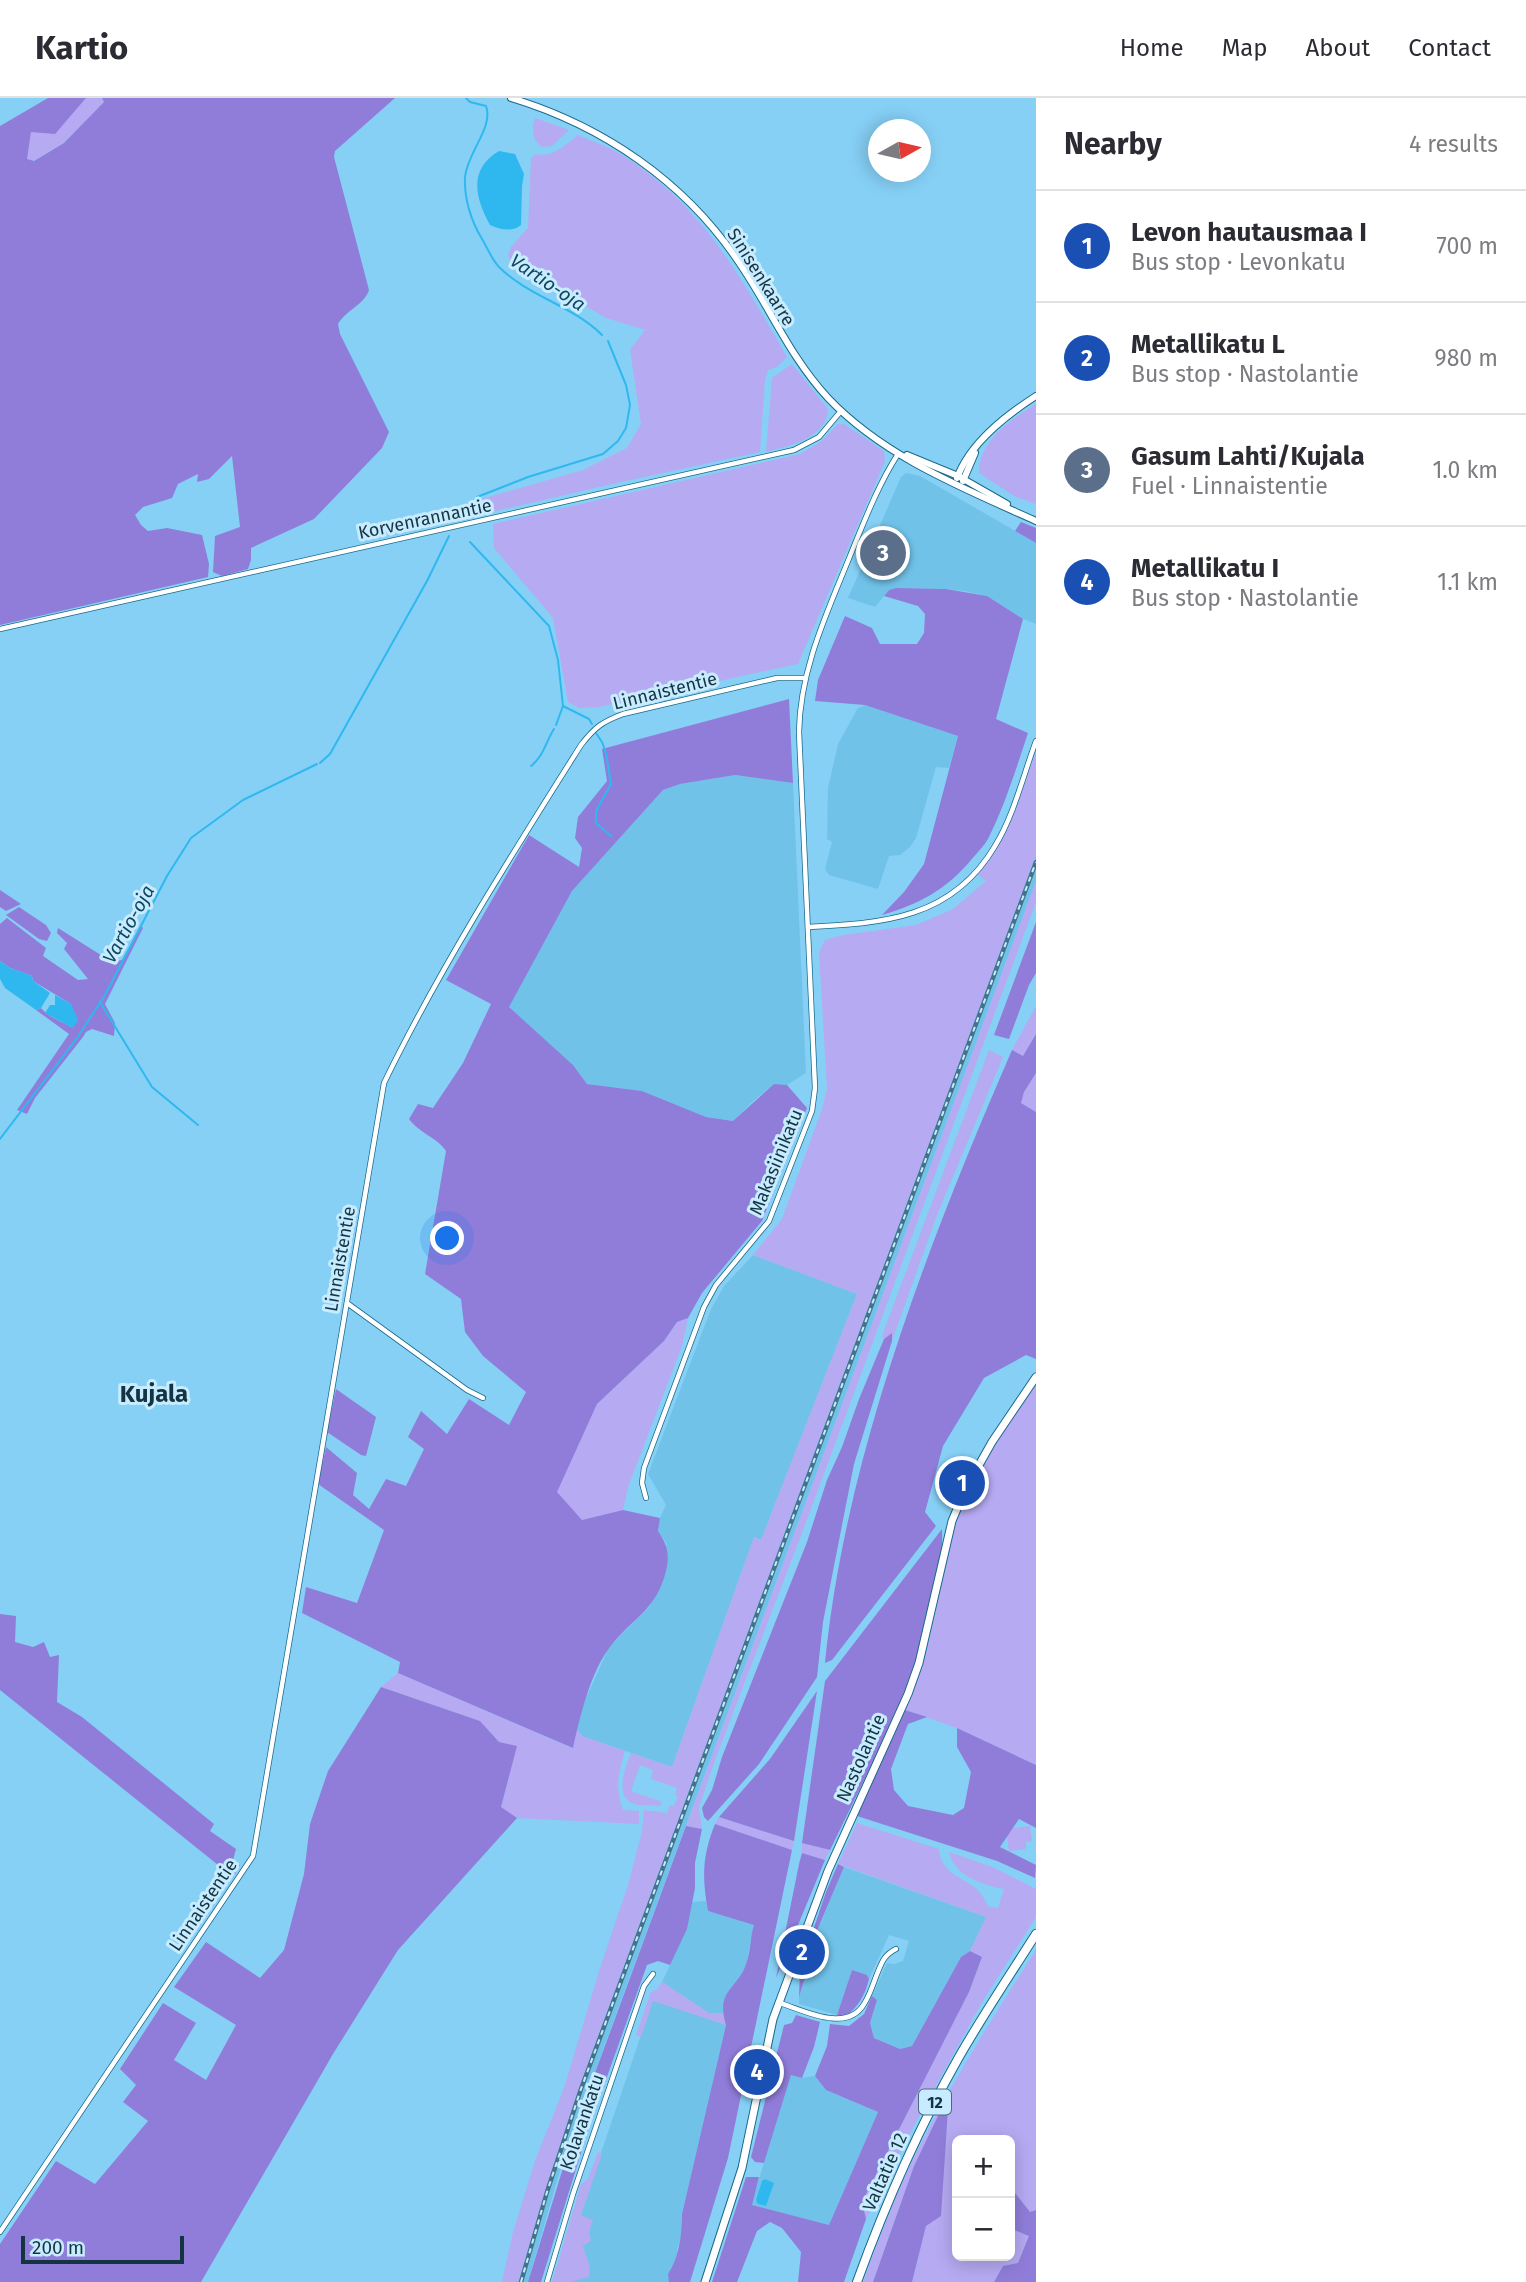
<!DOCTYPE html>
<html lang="en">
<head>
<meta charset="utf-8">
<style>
	:root { --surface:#fff; --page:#f2f2f3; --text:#2b2b33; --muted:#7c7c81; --line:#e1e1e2; --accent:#7c3aed }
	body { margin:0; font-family:"Fira Sans",sans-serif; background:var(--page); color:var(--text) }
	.controls { position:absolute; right:21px; bottom:21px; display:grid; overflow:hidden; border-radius:10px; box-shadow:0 4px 18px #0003 }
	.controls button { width:63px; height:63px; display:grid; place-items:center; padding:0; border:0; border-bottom:2px solid var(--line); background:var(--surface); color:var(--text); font:35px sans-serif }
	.compass { position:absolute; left:868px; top:21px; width:63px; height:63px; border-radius:50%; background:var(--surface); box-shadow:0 4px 18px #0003; rotate:82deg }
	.scale { position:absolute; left:21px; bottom:18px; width:163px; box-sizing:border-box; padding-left:7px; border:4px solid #153442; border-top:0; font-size:19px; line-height:24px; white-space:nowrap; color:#153442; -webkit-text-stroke:5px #c8ecff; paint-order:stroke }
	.you { position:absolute; left:448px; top:1141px; width:24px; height:24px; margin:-18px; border:5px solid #fff; border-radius:50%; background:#1a73e8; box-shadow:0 0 0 10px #1a73e833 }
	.badge { display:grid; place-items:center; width:46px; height:46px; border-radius:50%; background:var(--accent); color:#fff; font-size:23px; font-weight:700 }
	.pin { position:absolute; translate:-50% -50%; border:4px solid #fff; box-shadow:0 2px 7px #0006 }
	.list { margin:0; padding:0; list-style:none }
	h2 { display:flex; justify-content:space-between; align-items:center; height:91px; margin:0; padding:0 28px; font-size:30px }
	h2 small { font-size:23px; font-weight:400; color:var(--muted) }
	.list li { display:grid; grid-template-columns:46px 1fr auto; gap:21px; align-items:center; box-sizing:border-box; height:112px; padding:0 28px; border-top:2px solid var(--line) }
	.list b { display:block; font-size:26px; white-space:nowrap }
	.list p { margin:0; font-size:23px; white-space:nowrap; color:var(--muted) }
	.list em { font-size:23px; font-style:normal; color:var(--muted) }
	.map { position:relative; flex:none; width:1036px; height:2184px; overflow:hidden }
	header { display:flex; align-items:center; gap:42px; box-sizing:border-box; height:98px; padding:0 35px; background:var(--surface); border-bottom:2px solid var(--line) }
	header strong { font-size:33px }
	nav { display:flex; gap:38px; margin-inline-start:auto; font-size:24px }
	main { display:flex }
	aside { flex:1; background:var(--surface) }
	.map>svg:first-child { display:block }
</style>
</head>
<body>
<header>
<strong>Kartio</strong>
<nav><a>Home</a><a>Map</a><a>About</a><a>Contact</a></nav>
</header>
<main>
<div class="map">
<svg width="1036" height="2184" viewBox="0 0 1036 2184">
	<rect width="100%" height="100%" fill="#86d0f6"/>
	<g fill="#71c2e9">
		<polygon points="906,375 920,378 1036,445 1036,526 1023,521 987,498 964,493 946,491 896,490 889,492 875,509 848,500 901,379"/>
		<polygon points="865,607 958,638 949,670 936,669 916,740 910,749 900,757 889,758 878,791 829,777 825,771 832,744 827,741 828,690 838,646 858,610"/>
		<polygon points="735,677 793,685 806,975 787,987 774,986 751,1005 734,1023 706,1019 642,993 587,986 573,967 508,909 572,793 663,692 680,686"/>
		<polygon points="1036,757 1036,783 605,1946 559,2076 528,2184 518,2184 557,2056 592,1954"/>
		<polygon points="753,1157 857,1196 761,1442 754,1439 672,1669 582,1638 577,1632 581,1611 609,1549 650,1508 667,1446 658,1433 660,1420 666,1407 648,1376 711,1211 724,1188"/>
		<polygon points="844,1769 986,1819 970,1853 961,1859 912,1948 900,1951 874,1940 870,1925 877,1902 872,1898 887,1865 894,1866 903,1863 909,1843 889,1837 869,1881 867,1877 852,1872 837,1917 799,1906 799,1899 812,1857 816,1836"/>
		<polygon points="706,1803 708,1813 754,1826 746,1867 723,1915 709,1915 662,1884 670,1867 692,1804"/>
		<polygon points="653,1902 726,1927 682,2116 682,2134 677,2152 684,2184 557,2184"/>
		<polygon points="791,1977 802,1980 815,1978 826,1992 878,2014 829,2127 751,2107"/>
	</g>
	<g fill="#b6aaf2">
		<polygon points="86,0 102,0 104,4 64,45 33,63 26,61 31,32 55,35"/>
		<path d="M535,20L569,32L552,48L541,49C532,40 531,31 535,20Z"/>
		<path d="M578,37C591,43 605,47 617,54C701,104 740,178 787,259L777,269L768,272L765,282L760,354L612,386L466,420L478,402L583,372L627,350L641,326L630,252L645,232L606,220L514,166L508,158L511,149L528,130L531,60L536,56C553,60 565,47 578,37Z"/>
		<path d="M792,266L828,311C827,340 789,348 766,354L772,280Z"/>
		<path d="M1036,306V406L1014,398L979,375C978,344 1011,321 1036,306Z"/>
		<polygon points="838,326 844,326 884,353 885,363 798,566 599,609 579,610 568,604 553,520 494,450 493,426 800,356 822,343"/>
		<path d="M1036,654V757L592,1954L557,2056L518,2184H502L513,2134L536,2060L564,1990L600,1870L628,1787L642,1733L644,1712L667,1715L670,1707L674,1708L678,1698L675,1697L677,1690L651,1681L653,1672L640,1667L631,1693L662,1704L660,1708C653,1707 645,1708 638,1707C612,1702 625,1671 631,1655L672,1669L754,1439L761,1442L857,1196L753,1157L782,1121L822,1011L827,991L819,854L825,842L843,837L916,827L953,811L986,783L978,777C1009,737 1019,701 1036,654Z"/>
		<polygon points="1036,783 1036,804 802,1435 715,1662 699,1709 702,1731 686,1728"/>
		<polygon points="1036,908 1036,936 1023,958 1012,952"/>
		<polygon points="989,952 1003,959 937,1117 892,1243 891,1236 884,1241 882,1238"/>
		<polygon points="1036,975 1036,1014 1021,1005 1024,994"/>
		<polygon points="688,1220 682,1248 628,1389 623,1412 582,1422 556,1394 597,1306 664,1243 677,1224"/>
		<path d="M1036,1286V1667L957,1630L905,1612C934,1554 937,1486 956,1425C971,1376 1008,1329 1036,1286Z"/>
		<path d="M398,1575L572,1650L577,1632L582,1638L625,1653C618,1678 615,1688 623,1712L639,1713V1726L517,1720L501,1710L516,1648L499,1644L480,1623L381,1589Z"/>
		<polygon points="719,1719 794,1743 792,1752 715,1726"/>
		<path d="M857,1725L939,1751C940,1776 965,1779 980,1794C983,1798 986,1805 989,1809L998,1810L1004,1791C983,1787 954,1778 949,1754L995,1770L1036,1791V1819L981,1906L909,2037L866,2121L862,2104L969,1894L982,1859L970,1853L986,1819L838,1766Z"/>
		<polygon points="1030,1728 1032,1743 1026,1744 1026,1751 1009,1753 1006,1731"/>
		<polygon points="802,1745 830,1752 825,1762 802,1755"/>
		<path d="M1036,1852V2112L1030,2115L1015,2095L1013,2044L957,2042V2158H1010V2139L1014,2132L1030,2138L1018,2165L1003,2168L994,2184H912L926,2128L949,1997L914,2068L873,2184H863C879,2141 895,2097 916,2055C952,1985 993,1918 1036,1852Z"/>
		<polygon points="662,1884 709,1915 723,1915 726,1927 653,1903 641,1939 636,1937 651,1894 657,1891"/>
		<polygon points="598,2054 602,2056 581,2117 593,2122 589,2134 591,2143 583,2148 590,2169 589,2179 570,2184 552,2184 581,2086 588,2081"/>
	</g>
	<g fill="#907dda">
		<path d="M48,0H86L55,36L31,34L27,61L34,63L64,45L104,4L102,0H395L335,53L334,59L369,192C364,207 346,212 338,226L340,236L389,334L382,350L314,421L251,450V462L248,471L222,478L213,474L215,438L240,429L232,358L209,381L197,384L198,376L178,386L172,400L143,409L135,417L141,427L148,433L167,430L202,437L209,466L208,479L0,527V28Z"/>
		<polygon points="1021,424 1036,430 1036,445 1015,433"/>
		<path d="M896,490L946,491L987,498L1023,521L996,621L1028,635C1016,671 1005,707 988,741C984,748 977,755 971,762C946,792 919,806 882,817L904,794L924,766L958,638L865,607L815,603L818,582L845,518L872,530L880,546H917L924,535L925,516L918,508L884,498L889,492Z"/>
		<path d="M789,601L793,685L735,677L680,686L663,692L572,793L509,909L573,967L587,986L642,993L706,1019L733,1023L774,986L787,987L807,1010L762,1123L702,1195L688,1220L677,1224L664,1243L597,1306L557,1394L582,1422L623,1412L660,1420L658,1433C667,1446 670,1456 666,1473C656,1513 632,1520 610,1549C590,1575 580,1619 573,1650L398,1575L400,1564L302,1515L306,1489L357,1505L384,1432L318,1386L326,1349L357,1375L353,1397L369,1411L386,1381L406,1388L424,1351L408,1339L421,1313L447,1336L469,1301L509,1327L526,1294L483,1258L465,1234L461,1201L425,1176L446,1053C437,1039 420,1036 409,1021L418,1006L433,1010L463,965L491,906L446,882L529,737L579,769L582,750L575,740L578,719L607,683L602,651Z"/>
		<polygon points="0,792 21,806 6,813 0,809"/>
		<polygon points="19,809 46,827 51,835 47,843 39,841 6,817"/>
		<path d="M7,820L46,850L43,858L78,882L88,881L64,851L67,845L57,835L58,830L112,864L122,862L141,828L143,830L105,906L115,925L114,938L92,931L86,934L83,939L35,1000L27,1016L17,1012L69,936L36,912L41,910C49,920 62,923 73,930L71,906L33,883L32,878L10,870L0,863V826Z"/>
		<polygon points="1036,824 1036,875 1029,887 1009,941 994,937"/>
		<path d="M1036,936V975L1024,994L1021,1005L1036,1014V1261L1026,1257L984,1280L943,1348L925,1414L936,1428L832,1562L825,1565C845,1359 930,1141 1012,952L1023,958Z"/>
		<polygon points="892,1235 892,1243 854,1366 823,1524 817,1579 759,1666 708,1723 704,1719 702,1710 712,1692 722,1659 807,1444 827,1382 842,1349 859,1301 884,1241"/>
		<polygon points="336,1291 376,1319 366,1358 361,1357 327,1334"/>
		<polygon points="942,1431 942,1449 916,1564 905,1594 871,1668 830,1752 802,1745 825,1583"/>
		<polygon points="0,1516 16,1518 15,1544 33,1549 44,1544 50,1559 59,1557 57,1604 82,1619 214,1726 210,1733 236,1751 233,1762 240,1767 233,1779 0,1592"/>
		<polygon points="381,1589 480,1623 499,1644 517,1648 501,1709 517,1720 398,1852 333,1956 201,2184 0,2184 0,2146 56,2063 95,2086 148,2023 123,2004 136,1987 120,1971 163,1905 196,1925 174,1962 206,1982 236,1927 174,1889 206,1844 260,1880 284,1852 304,1776 310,1726 328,1673"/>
		<polygon points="817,1593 794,1743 719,1719 770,1661"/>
		<polygon points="905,1612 927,1619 908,1626 891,1671 894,1692 908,1708 953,1717 964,1710 971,1674 957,1649 957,1630 1036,1667 1036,1730 1019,1721 1000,1749 1036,1767 1035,1780 997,1763 857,1718"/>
		<path d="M715,1726L792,1752L728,2060L690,2184H669L668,2176C679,2160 682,2136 682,2116L726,1927C715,1892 738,1891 746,1866C751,1853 750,1839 754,1827L708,1813C702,1780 702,1758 715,1726Z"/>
		<polygon points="686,1728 702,1731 695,1765 695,1790 687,1831 670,1867 658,1863 647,1867 589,2029 541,2184 528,2184 578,2021"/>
		<polygon points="802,1755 825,1762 776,1880 799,1766"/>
		<polygon points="838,1766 844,1769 816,1835 812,1857 799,1899 800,1871 826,1794"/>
		<polygon points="970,1853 982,1859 969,1894 862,2104 866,2121 844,2184 798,2184 801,2154 782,2130 770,2124 757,2133 737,2184 712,2184 746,2079 759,2079 752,2107 829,2127 878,2014 826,1992 815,1978 827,1948 830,1926 849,1928 864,1916 872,1898 877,1902 870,1925 874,1940 900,1951 912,1948 961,1859"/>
		<path d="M852,1872L867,1877L869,1881C865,1897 859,1908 846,1918L837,1917Z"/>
		<polygon points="796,1917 820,1924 814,1949 802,1980 791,1977 764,2065 755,2064 751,2059 784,1927 792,1925"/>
		<polygon points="949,1995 941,2118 926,2128 912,2184 873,2184 914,2068"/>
		<polygon points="1013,2043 1015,2095 1030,2114 1036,2112 1036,2184 994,2184 1003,2168 1018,2165 1029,2138 1014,2132 1010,2139 1010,2045"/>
	</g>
	<g fill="#2fb8f0">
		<path d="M499,53L515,56L524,76L522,88L521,127C513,134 500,132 490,127C475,100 468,71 499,53Z"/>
		<polygon points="0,863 10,870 32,878 33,883 50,895 41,910 36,912 5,890 0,881"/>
		<polygon points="55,897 71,906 78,922 73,930 45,915 50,907 55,907"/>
		<polygon points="765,2081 774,2085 766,2108 758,2106 756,2102 762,2083"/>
	</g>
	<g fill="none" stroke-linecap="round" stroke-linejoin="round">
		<g stroke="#2fb8f0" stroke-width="2">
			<path d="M466,0L470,4L486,8C494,29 467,55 465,79C464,100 471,123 482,141C487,149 492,162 499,169C528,198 573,208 602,237"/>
			<polyline points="450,423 459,419 477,399 528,379 603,356 618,343 626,330 630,307 626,287 608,243"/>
			<polyline points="470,444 549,528 558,562 563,608 589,621 592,626"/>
			<polyline points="556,627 563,608"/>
			<polyline points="596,635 602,644 606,655 611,686 596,713 596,725 611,738"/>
			<polyline points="320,665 330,656 427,483 449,438"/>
			<path d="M531,668C544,658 546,643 554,631"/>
			<polyline points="100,904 152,989 198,1027"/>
			<polyline points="0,1041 77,940 105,897 167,778 191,740 243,702 317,666"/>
		</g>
		<defs>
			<g id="minor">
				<polyline points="0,531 794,352 819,339 841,313"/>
				<path d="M808,829C884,825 952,821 995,748C1014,717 1023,678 1036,643"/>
				<polyline points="347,1205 467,1292 483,1300"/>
				<path d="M646,1400L642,1385L644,1370L704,1209L716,1187L769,1123L812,1013L815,990L799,634C800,571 827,515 850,458C864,424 878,387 898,356"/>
				<path d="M780,1905C805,1913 847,1935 864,1906C870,1897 873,1886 877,1876C882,1864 884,1857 896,1851"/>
				<path d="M0,2134L253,1758L384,985C441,868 511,758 581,647C595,629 602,624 623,616L777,580H804"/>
				<polyline points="547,2184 573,2096 644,1888 653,1876"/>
			</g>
			<g id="tertiary">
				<path d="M511,0C603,28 684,83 738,163C770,209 789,258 828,300C884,359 963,390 1036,423"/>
				<polyline points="907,357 958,378 1007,406"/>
				<path d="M957,380C970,345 1005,318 1036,298"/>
				<polyline points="963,383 975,355"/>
			</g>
			<polyline id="secondary" points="705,2184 742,2070 773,1921 828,1773 908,1596 919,1565 952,1423 965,1392 992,1344 1036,1279"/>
			<path id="trunk" d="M857,2184C885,2107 918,2031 959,1959C983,1917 1010,1877 1036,1836"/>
		</defs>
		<use href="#minor" stroke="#18698a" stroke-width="6"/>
		<use href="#tertiary" stroke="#18698a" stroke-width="8"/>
		<use href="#secondary" stroke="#18698a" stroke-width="9"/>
		<use href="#trunk" stroke="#18698a" stroke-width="10"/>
		<use href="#minor" stroke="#fff" stroke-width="4.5"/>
		<use href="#tertiary" stroke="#fff" stroke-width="6"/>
		<use href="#secondary" stroke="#fff" stroke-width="7"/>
		<use href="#trunk" stroke="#fff" stroke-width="8"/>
		<defs>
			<polyline id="rail" points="521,2184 547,2094 581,1991 1036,764"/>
		</defs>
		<use href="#rail" stroke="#43738b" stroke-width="4.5"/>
		<use href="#rail" stroke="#c8ecff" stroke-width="2" stroke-dasharray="5" stroke-linecap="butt"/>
	</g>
	<g text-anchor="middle" stroke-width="6" stroke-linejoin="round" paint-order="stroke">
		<rect fill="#c8ecff" stroke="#4b6b7b" stroke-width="2" x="919" y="1991.5" width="32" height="25" rx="5"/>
		<g font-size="16" font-weight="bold" fill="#153442">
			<text x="935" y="2010">12</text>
		</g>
		<g font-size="18" fill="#153442" stroke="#c8ecff">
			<text transform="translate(761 179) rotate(58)" y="6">Sinisenkaarre</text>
			<text transform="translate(425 421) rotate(-12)" y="6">Korvenrannantie</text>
			<text transform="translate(665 593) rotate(-14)" y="6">Linnaistentie</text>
			<text transform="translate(776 1064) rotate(-68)" y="6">Makasiinikatu</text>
			<text transform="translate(340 1161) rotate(-80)" y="6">Linnaistentie</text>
			<text transform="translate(861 1660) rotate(-66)" y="6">Nastolantie</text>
			<text transform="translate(203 1807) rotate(-56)" y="6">Linnaistentie</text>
			<text transform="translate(582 2024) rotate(-71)" y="6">Kolavankatu</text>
			<text transform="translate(885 2074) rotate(-66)" y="6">Valtatie 12</text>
		</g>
		<g font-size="19" font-style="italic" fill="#10465e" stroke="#c8ecff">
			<text transform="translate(548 184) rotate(34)" y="7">Vartio-oja</text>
			<text transform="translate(128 826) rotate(-61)" y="7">Vartio-oja</text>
		</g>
		<g font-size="24" font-weight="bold" fill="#153442" stroke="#c8ecff">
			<text x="154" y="1304">Kujala</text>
		</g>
	</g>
</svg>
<div class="controls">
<button>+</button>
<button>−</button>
</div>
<svg class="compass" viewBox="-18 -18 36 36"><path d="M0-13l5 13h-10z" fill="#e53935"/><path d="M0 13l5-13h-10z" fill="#7c7c81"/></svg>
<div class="scale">200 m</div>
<div class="you"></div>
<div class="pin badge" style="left:962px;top:1385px;background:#1a4fb4">1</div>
<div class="pin badge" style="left:802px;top:1854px;background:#1a4fb4">2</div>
<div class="pin badge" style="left:883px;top:455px;background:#5c6f8a">3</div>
<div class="pin badge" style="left:757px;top:1974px;background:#1a4fb4">4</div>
</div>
<aside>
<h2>Nearby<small>4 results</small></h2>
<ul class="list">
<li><span class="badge" style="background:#1a4fb4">1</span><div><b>Levon hautausmaa I</b><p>Bus stop · Levonkatu</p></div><em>700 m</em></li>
<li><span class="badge" style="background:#1a4fb4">2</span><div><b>Metallikatu L</b><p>Bus stop · Nastolantie</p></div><em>980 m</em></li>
<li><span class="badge" style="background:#5c6f8a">3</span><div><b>Gasum Lahti/Kujala</b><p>Fuel · Linnaistentie</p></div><em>1.0 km</em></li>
<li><span class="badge" style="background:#1a4fb4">4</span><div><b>Metallikatu I</b><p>Bus stop · Nastolantie</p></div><em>1.1 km</em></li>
</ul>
</aside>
</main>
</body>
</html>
